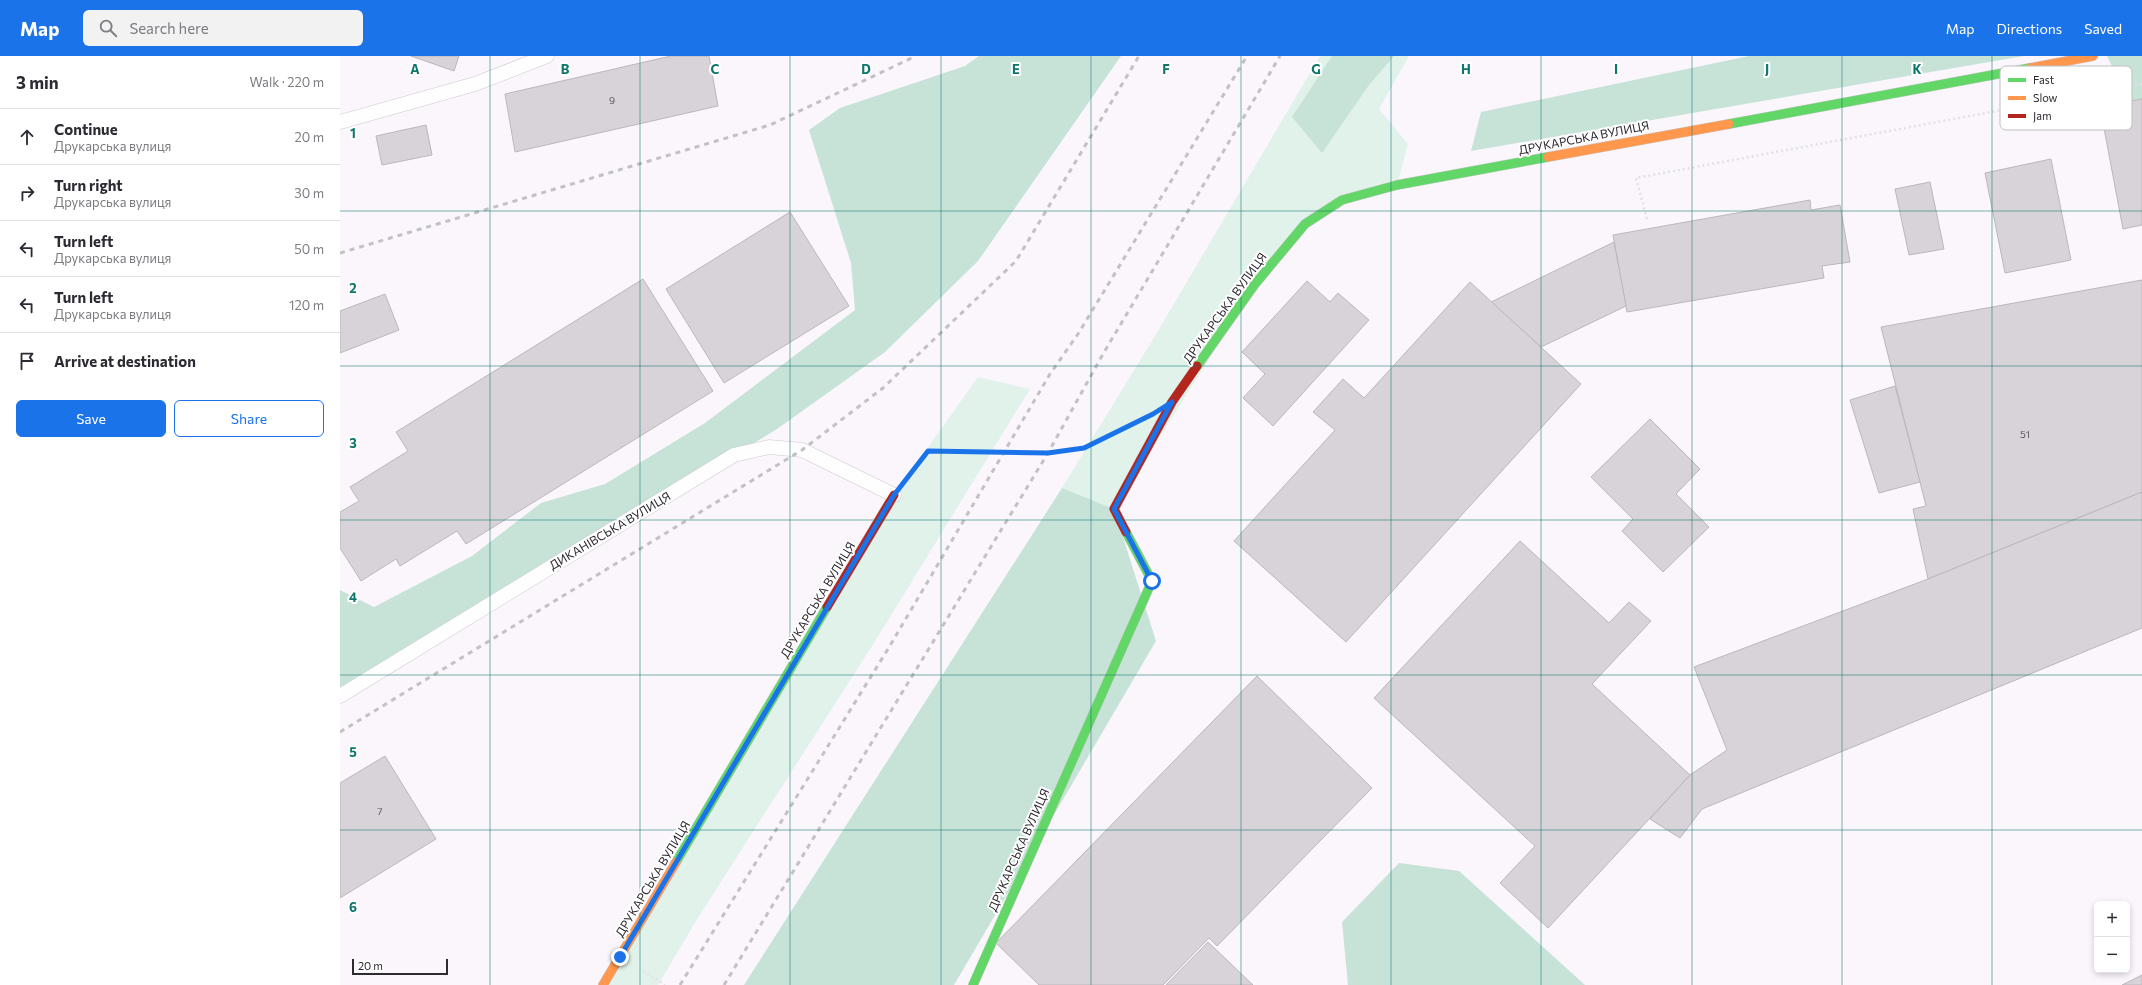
<!DOCTYPE html>
<html lang="en">
<head>
<meta charset="utf-8">
<style>
	:root { --surface:#fff; --page:#f2f2f3; --text:#2b2b33; --muted:#7c7c81; --line:#e1e1e2; --accent:#1a73e8 }
	body { margin:0; font-family:Commissioner,sans-serif; background:var(--page); color:var(--text) }
	.controls { position:absolute; right:12px; bottom:12px; display:grid; overflow:hidden; border-radius:6px; box-shadow:0 2px 6px #0003 }
	.controls button { width:36px; height:36px; display:grid; place-items:center; padding:0; border:0; border-bottom:1px solid var(--line); background:var(--surface); color:var(--text); font:20px sans-serif }
	.scale { position:absolute; left:12px; bottom:10px; width:96px; box-sizing:border-box; padding-left:4px; border:2px solid #2f2a31; border-top:0; font-size:11px; line-height:14px; white-space:nowrap; color:#2f2a31; -webkit-text-stroke:3px #fff; paint-order:stroke }
	.stop { position:absolute; width:12px; height:12px; margin:-9px; border:3px solid #1a73e8; border-radius:50%; background:#fff }
	.stop.end { background:#1a73e8; border-color:#fff; box-shadow:0 1px 4px #0008 }
	.list { margin:0; padding:0; list-style:none }
	h2 { display:flex; justify-content:space-between; align-items:center; height:52px; margin:0; padding:0 16px; font-size:17px }
	h2 small { font-size:13px; font-weight:400; color:var(--muted) }
	.list li { display:grid; grid-template-columns:26px 1fr auto; gap:12px; align-items:center; box-sizing:border-box; height:56px; padding:0 16px; border-top:1px solid var(--line) }
	.list b { display:block; font-size:15px; white-space:nowrap }
	.list p { margin:0; font-size:13px; white-space:nowrap; color:var(--muted) }
	.list em { font-size:13px; font-style:normal; color:var(--muted) }
	.actions { display:flex; gap:8px; padding:12px 16px }
	.actions a { flex:1; padding:9px 0; border:1px solid var(--accent); border-radius:6px; text-align:center; font-size:14px; color:var(--accent) }
	.actions .main { background:var(--accent); color:#fff }
	.icon { flex:none; width:22px; height:22px; fill:none; stroke:currentColor; stroke-width:2; stroke-linecap:round; stroke-linejoin:round }
	.map { position:relative; flex:none; width:1802px; height:929px; overflow:hidden }
	header { display:flex; align-items:center; gap:24px; box-sizing:border-box; height:56px; padding:0 20px; background:var(--accent); color:#fff }
	header strong { font-size:19px }
	nav { display:flex; gap:22px; margin-inline-start:auto; font-size:14px }
	.search { width:280px; height:36px; background:var(--page); display:flex; align-items:center; gap:10px; box-sizing:border-box; padding:0 14px; border-radius:6px; color:var(--muted); font-size:15px }
	main { display:flex }
	aside { flex:1; background:var(--surface) }
	.map>svg:first-child { display:block }
</style>
</head>
<body>
<header>
<strong>Map</strong>
<div class="search"><svg class="icon" aria-label="search" viewBox="0 0 24 24"><circle cx="10" cy="10" r="6"/><path d="M15 15l6 6"/></svg>Search here</div>
<nav><a>Map</a><a>Directions</a><a>Saved</a></nav>
</header>
<main>
<aside>
<h2>3 min<small>Walk · 220 m</small></h2>
<ul class="list">
<li><svg class="icon" aria-label="ahead" viewBox="0 0 24 24"><path d="M12 20V5M6 11l6-6 6 6"/></svg><div><b>Continue</b><p>Друкарська вулиця</p></div><em>20 m</em></li>
<li><svg class="icon" aria-label="right" viewBox="0 0 24 24"><path d="M7 20v-9h11M14 6l5 5-5 5"/></svg><div><b>Turn right</b><p>Друкарська вулиця</p></div><em>30 m</em></li>
<li><svg class="icon" aria-label="left" viewBox="0 0 24 24"><path d="M17 20v-9H6M10 6l-5 5 5 5"/></svg><div><b>Turn left</b><p>Друкарська вулиця</p></div><em>50 m</em></li>
<li><svg class="icon" aria-label="left" viewBox="0 0 24 24"><path d="M17 20v-9H6M10 6l-5 5 5 5"/></svg><div><b>Turn left</b><p>Друкарська вулиця</p></div><em>120 m</em></li>
<li><svg class="icon" aria-label="arrive" viewBox="0 0 24 24"><path d="M6 21V4h12l-3 4 3 4H6"/></svg><div><b>Arrive at destination</b></div></li>
</ul>
<div class="actions"><a class="main">Save</a><a>Share</a></div>
</aside>
<div class="map">
<svg width="1802" height="929" viewBox="0 0 1802 929">
	<rect width="100%" height="100%" fill="#faf6fb"/>
	<g fill="#e0f2ea">
		<polygon points="980,0 1069,0 1039,53 1068,88 1057,129 1002,144 935,199 774,453 722,432 815,280"/>
		<polygon points="638,321 690,333 534,587 359,860 318,929 262,929 554,439"/>
	</g>
	<g fill="#c7e3d7">
		<polygon points="639,0 781,0 638,205 545,296 437,373 0,640 0,534 34,551 132,500 201,447 265,428 365,367 515,254 511,207 469,74 500,52 625,10"/>
		<polygon points="992,0 1054,0 1029,29 982,97 952,61"/>
		<polygon points="1409,0 1684,0 1131,95 1141,56"/>
		<polygon points="1767,0 1802,0 1802,43 1789,45"/>
		<polygon points="722,432 774,453 816,585 614,929 404,929"/>
		<polygon points="1059,807 1119,815 1245,929 1008,929 1002,866"/>
	</g>
	<g fill="#d7d3d8" stroke="#bbb7bc">
		<polygon points="71,0 119,0 114,15"/>
		<polygon points="331,0 369,0 378,50 175,96 165,38"/>
		<polygon points="1802,43 1802,169 1783,173 1760,51"/>
		<polygon points="86,69 92,99 42,109 36,80"/>
		<polygon points="1711,103 1731,204 1665,217 1645,117"/>
		<polygon points="1590,126 1604,193 1569,199 1555,133"/>
		<polygon points="1470,144 1471,154 1500,149 1510,206 1482,210 1484,222 1287,256 1273,179"/>
		<polygon points="450,156 509,250 384,327 326,233"/>
		<polygon points="1274,186 1286,250 1201,291 1151,246"/>
		<polygon points="303,223 373,335 126,488 117,475 60,510 56,503 21,525 0,492 0,456 19,445 10,431 68,395 56,376"/>
		<polygon points="1802,224 1802,436 1588,523 1573,453 1586,450 1541,271"/>
		<polygon points="967,225 990,246 998,237 1029,264 933,370 903,342 925,318 902,296"/>
		<polygon points="1130,226 1241,328 1006,586 894,485 995,374 973,356 1003,323 1024,342"/>
		<polygon points="45,238 59,274 0,297 0,255"/>
		<polygon points="1555,330 1580,426 1539,437 1510,344"/>
		<polygon points="1310,363 1360,413 1336,438 1369,471 1323,516 1282,475 1293,463 1251,421"/>
		<polygon points="1802,436 1802,572 1362,753 1340,782 1310,763 1350,719 1387,694 1354,611 1588,523"/>
		<polygon points="1180,485 1269,567 1289,546 1311,565 1252,628 1350,719 1208,872 1160,827 1195,790 1034,642"/>
		<polygon points="917,620 1032,732 877,890 869,882 823,929 699,929 656,887"/>
		<polygon points="45,700 96,783 0,842 0,727"/>
		<polygon points="868,886 913,929 826,929"/>
		<polygon points="1802,919 1802,929 1782,929"/>
	</g>
	<g fill="none" stroke-linecap="round" stroke-linejoin="round">
		<defs>
			<g id="lane">
				<polyline points="0,66 135,28 207,0"/>
				<polyline points="0,640 394,399 429,391 462,394 554,439"/>
			</g>
			<g id="fast">
				<polyline points="1389,68 1690,12"/>
				<polyline points="857,310 915,228 965,168 1002,144 1057,129 1208,101"/>
				<polyline points="336,806 487,551"/>
				<polyline points="633,929 812,525 786,476"/>
			</g>
			<g id="slow">
				<polyline points="1690,12 1753,0"/>
				<polyline points="1208,101 1389,68"/>
				<polyline points="263,929 336,806"/>
			</g>
			<g id="jam">
				<polyline points="786,476 774,453 832,346 857,310"/>
				<polyline points="487,551 554,439"/>
			</g>
		</defs>
		<use href="#lane" stroke="#cdc9ce" stroke-width="15"/>
		<use href="#fast" stroke="#cdc9ce" stroke-width="10"/>
		<use href="#slow" stroke="#cdc9ce" stroke-width="10"/>
		<use href="#jam" stroke="#cdc9ce" stroke-width="10"/>
		<g stroke="#e2e1e3" stroke-width="2.5" stroke-dasharray="2 3" stroke-linecap="butt">
			<polyline points="1307,163 1296,122 1802,28"/>
			<polyline points="571,417 588,395 708,397 744,391 786,371"/>
			<polyline points="303,915 325,929"/>
		</g>
		<use href="#lane" stroke="#fefefe" stroke-width="14"/>
		<use href="#fast" stroke="#63d668" stroke-width="9"/>
		<use href="#slow" stroke="#ff974d" stroke-width="9"/>
		<use href="#jam" stroke="#b3261e" stroke-width="9"/>
		<g stroke="#c3c1c4" stroke-width="3" stroke-dasharray="5 5" stroke-linecap="butt">
			<polyline points="0,197 430,69 576,0"/>
			<polyline points="0,676 462,394 543,332 676,205 799,0"/>
			<polyline points="340,929 548,593 710,318 738,278 907,0"/>
			<polyline points="384,929 708,397 763,298 940,0"/>
		</g>
	</g>
	<g fill="none" stroke-linecap="round" stroke-linejoin="round">
		<polyline stroke="#1a73e8" stroke-width="5" points="280,901 554,439 588,395 708,397 744,392 813,358 832,346 774,453 812,525"/>
	</g>
	<path fill="none" stroke="#0f766e" stroke-width="1" stroke-opacity="0.55" d="M150,0V929M300,0V929M450,0V929M601,0V929M751,0V929M901,0V929M1051,0V929M1201,0V929M1352,0V929M1502,0V929M1652,0V929M0,155H1802M0,310H1802M0,464H1802M0,619H1802M0,774H1802"/>
	<g text-anchor="middle" stroke-width="4" stroke-linejoin="round" paint-order="stroke">
		<g font-size="10" fill="#59545b">
			<text x="272" y="48">9</text>
			<text x="1685" y="382">51</text>
			<text x="40" y="759">7</text>
		</g>
		<g font-size="12" fill="#2f2a31" stroke="#fff">
			<text transform="translate(1244 82) rotate(-11)" y="4">ДРУКАРСЬКА ВУЛИЦЯ</text>
			<text transform="translate(885 252) rotate(-54)" y="4">ДРУКАРСЬКА ВУЛИЦЯ</text>
			<text transform="translate(270 475) rotate(-31)" y="4">ДИКАНІВСЬКА ВУЛИЦЯ</text>
			<text transform="translate(478 544) rotate(-59)" y="4">ДРУКАРСЬКА ВУЛИЦЯ</text>
			<text transform="translate(679 794) rotate(-66)" y="4">ДРУКАРСЬКА ВУЛИЦЯ</text>
			<text transform="translate(313 823) rotate(-59)" y="4">ДРУКАРСЬКА ВУЛИЦЯ</text>
		</g>
	</g>
	<rect x="1660" y="10" width="132" height="64" rx="6" fill="#fff" stroke="#c1bfc1" stroke-width="1"/>
	<rect x="1668" y="22" width="18" height="4" fill="#63d668"/>
	<rect x="1668" y="40" width="18" height="4" fill="#ff974d"/>
	<rect x="1668" y="58" width="18" height="4" fill="#b3261e"/>
	<g font-size="11" fill="#2f2a31">
		<text x="1693" y="28">Fast</text>
		<text x="1693" y="46">Slow</text>
		<text x="1693" y="64">Jam</text>
	</g>
	<g font-size="13" text-anchor="middle" font-weight="bold" fill="#0f766e" stroke="#fff" stroke-width="4" stroke-linejoin="round" paint-order="stroke">
		<text x="75" y="18">A</text>
		<text x="225" y="18">B</text>
		<text x="375" y="18">C</text>
		<text x="526" y="18">D</text>
		<text x="676" y="18">E</text>
		<text x="826" y="18">F</text>
		<text x="976" y="18">G</text>
		<text x="1126" y="18">H</text>
		<text x="1276" y="18">I</text>
		<text x="1427" y="18">J</text>
		<text x="1577" y="18">K</text>
		<text x="13" y="82">1</text>
		<text x="13" y="237">2</text>
		<text x="13" y="392">3</text>
		<text x="13" y="546">4</text>
		<text x="13" y="701">5</text>
		<text x="13" y="856">6</text>
	</g>
</svg>
<div class="controls">
<button>+</button>
<button>−</button>
</div>
<div class="scale">20 m</div>
<div class="stop" style="left:812px;top:525px"></div>
<div class="stop end" style="left:280px;top:901px"></div>
</div>
</main>
</body>
</html>
